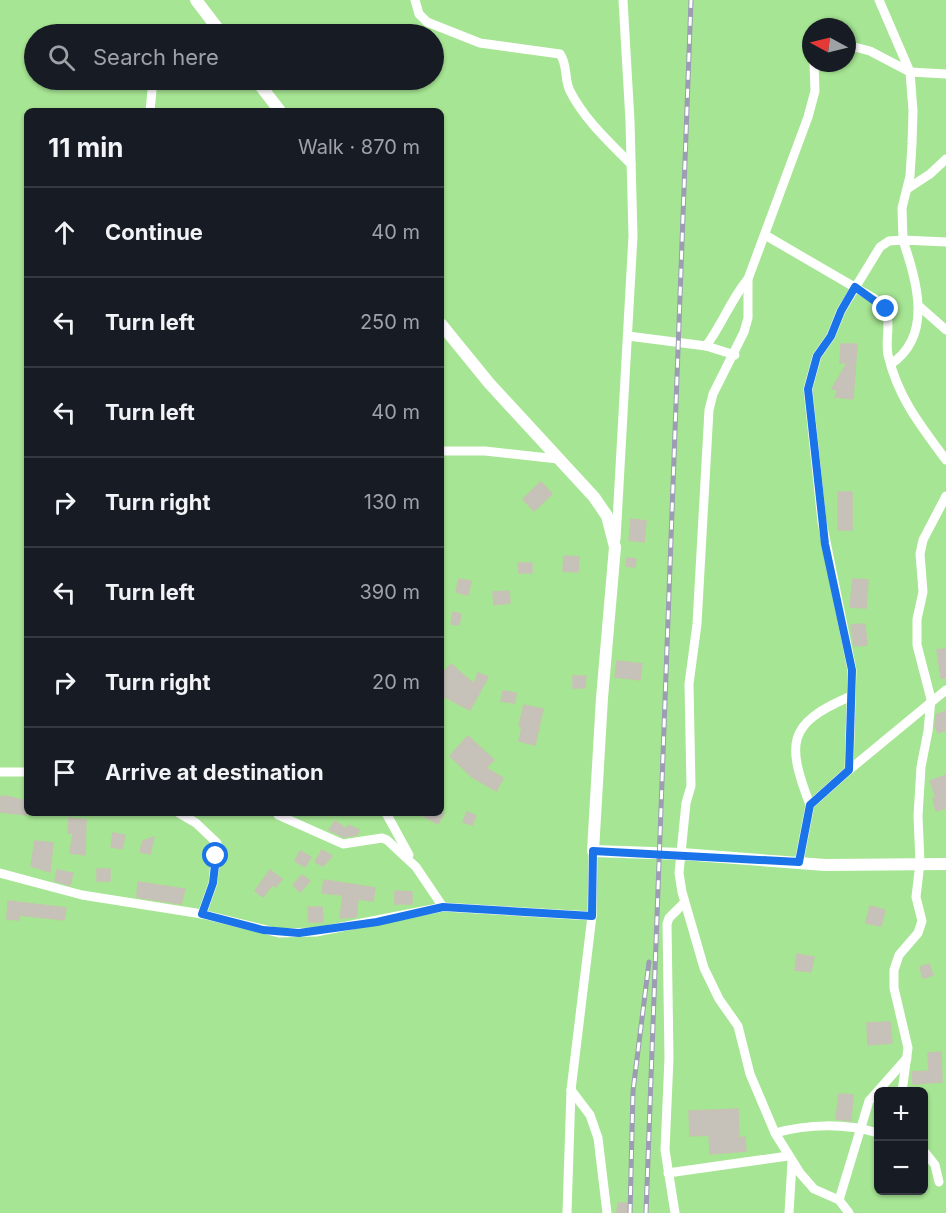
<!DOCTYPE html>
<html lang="en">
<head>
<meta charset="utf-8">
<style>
	:root { --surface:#171b24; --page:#20242c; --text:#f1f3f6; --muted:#9ea1a6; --line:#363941 }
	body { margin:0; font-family:Inter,sans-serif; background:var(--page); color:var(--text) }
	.controls { position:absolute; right:18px; bottom:18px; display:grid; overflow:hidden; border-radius:9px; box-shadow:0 2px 4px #0004 }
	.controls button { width:54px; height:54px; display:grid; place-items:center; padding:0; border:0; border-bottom:2px solid var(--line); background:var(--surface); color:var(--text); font:30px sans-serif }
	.compass { position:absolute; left:802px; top:18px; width:54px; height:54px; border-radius:50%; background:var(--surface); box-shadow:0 2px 4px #0004; rotate:277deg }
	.stop { position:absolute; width:18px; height:18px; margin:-14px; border:4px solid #1a73e8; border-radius:50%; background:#fff }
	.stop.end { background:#1a73e8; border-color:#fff; box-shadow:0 2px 6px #0008 }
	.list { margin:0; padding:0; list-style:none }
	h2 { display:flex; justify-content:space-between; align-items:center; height:78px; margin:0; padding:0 24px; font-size:26px }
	h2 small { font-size:20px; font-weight:400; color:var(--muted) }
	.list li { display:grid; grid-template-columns:39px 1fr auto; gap:18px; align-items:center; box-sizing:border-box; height:90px; padding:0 24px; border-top:2px solid var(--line) }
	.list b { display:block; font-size:22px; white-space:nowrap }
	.list em { font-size:20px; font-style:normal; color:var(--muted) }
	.icon { flex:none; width:33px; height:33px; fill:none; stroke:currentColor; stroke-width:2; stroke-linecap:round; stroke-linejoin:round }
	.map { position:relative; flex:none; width:946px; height:1213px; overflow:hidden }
	.search { position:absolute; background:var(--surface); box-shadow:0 2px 4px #0004; left:24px; top:24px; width:420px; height:66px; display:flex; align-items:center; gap:15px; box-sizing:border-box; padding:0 21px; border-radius:33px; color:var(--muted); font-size:22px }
	.panel { position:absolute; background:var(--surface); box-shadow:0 2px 4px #0004; left:24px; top:108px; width:420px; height:708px; border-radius:9px }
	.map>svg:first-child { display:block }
</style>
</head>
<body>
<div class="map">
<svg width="946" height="1213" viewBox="0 0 946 1213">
	<rect width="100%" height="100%" fill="#ece6d9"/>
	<path fill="#a6e593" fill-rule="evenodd" d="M0,0H946V1213H0ZM811,27H847V63H811ZM34,34H434V80H34ZM27,111H441V813H27ZM878,1092H924V1190H878Z"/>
	<g fill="#c7c2b9" stroke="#c7c2b3" stroke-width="1.5">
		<polygon points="841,344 857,344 853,399 835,397 838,390 832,389 847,363 840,363"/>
		<polygon points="541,482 552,494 534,511 523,499"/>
		<rect x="838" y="492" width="14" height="38"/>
		<polygon points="631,519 646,521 644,542 629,540"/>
		<polygon points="564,556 579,557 578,572 563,571"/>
		<polygon points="627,558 636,559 635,567 626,566"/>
		<polygon points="518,563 532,563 532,573 519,573"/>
		<polygon points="459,579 471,581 468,595 456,592"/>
		<polygon points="853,579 868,580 866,608 850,607"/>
		<polygon points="509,591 510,603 494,605 493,592"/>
		<polygon points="453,612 461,614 459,625 451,624"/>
		<polygon points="865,624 867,645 854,646 851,625"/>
		<polygon points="946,649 946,678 941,678 937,650"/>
		<polygon points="617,661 642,664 640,680 615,677"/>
		<polygon points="451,664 474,684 478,673 488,677 470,710 441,695 441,675"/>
		<polygon points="573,676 586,676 585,688 573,688"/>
		<polygon points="503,691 516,693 515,703 501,701"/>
		<polygon points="524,705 543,709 535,745 519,741 522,727 519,726"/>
		<polygon points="946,711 946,730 938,733 935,726 936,715"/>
		<polygon points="468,736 494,760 486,768 503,778 496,791 472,777 450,756"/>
		<polygon points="946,775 946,808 936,811 933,798 936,797 930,781"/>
		<polygon points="5,796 27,801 27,815 0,812 0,797"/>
		<polygon points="467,812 476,816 472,825 463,822"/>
		<polygon points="418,813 444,813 438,824"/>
		<polygon points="69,818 86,820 85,855 70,853 73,833 68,833"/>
		<polygon points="335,821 347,829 348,825 359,830 357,835 344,837 329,830"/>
		<polygon points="113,833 125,835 122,849 111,847"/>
		<polygon points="154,837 150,854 140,852 143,841"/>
		<polygon points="35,841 53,843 50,872 31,866"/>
		<polygon points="322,850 332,856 323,866 315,862"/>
		<polygon points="300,851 311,857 305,867 295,861"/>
		<rect x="97" y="869" width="13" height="12"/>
		<polygon points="57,870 73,873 70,885 55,881"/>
		<polygon points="270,870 282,879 276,887 272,885 263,897 255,891"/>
		<polygon points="302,875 310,881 300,892 293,885"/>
		<polygon points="324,880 375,888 373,901 358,899 356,917 340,918 343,895 322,893"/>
		<polygon points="138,882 185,889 181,904 137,897"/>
		<polygon points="395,891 412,892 412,904 395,904"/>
		<polygon points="8,901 66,908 64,920 19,915 19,920 7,919"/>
		<polygon points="870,906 885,910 881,926 866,923"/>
		<polygon points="308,907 322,907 323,922 309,922"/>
		<polygon points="797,954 814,957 811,972 795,970"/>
		<polygon points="929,964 933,975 923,978 920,967"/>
		<polygon points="890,1022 892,1043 868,1045 867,1023"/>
		<polygon points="941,1052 942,1082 913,1084 912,1072 929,1071 928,1053"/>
		<polygon points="839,1094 853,1095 851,1121 836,1119"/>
		<polygon points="738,1109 739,1138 745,1137 746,1151 710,1154 709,1135 690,1136 689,1111"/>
		<polygon points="618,1203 627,1203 627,1213 617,1213"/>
	</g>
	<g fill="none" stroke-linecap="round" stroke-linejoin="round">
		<g stroke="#fff" stroke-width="9">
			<path d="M415,0L419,14L427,22L480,43L560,54C568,65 564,79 570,91C584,119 609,142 631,164"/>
			<polyline points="847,45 870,51 910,72 946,74"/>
			<polyline points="814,63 815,91 808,117 748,279 748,318 744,332 713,394 709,410 697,624 689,684 691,786 686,803 679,873 682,892 704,968 719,999 738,1026 750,1074 775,1133 800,1173 814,1189 839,1200 849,1213"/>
			<polyline points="150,111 153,80"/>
			<polyline points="907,189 930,174 946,159"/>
			<path d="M765,235L875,299L886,309C891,324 885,340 888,355C898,398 921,426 946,460"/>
			<polyline points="919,306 946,330"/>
			<polyline points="628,336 706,346 735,355"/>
			<path d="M706,346C722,325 731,299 748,279"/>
			<path d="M891,364C934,335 916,280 903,240L946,242"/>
			<polyline points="441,451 485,451 558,459"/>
			<polyline points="616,539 633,236 630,121 623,0"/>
			<polyline points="849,770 946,690"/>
			<polyline points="0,772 27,772"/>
			<path d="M810,805C787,744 786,724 849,697"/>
			<polyline points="179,813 196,823 217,843 213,883 202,914"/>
			<polyline points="386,813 409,855"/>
			<polyline points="278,815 343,844 382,838 387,840 416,867 443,907 592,916"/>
			<polyline points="799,862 810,805 849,770 852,670 822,522 808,389 817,356 831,336 841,311 880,247 889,241 903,240 902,208 910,176 912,144 913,111 910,72 879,0"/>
			<polyline points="0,873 82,895 202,914 279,933 316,932 443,907"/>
			<polyline points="571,1090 590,1115 598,1138 607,1213"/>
			<polyline points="902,1092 908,1048 894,988 894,970 899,955 918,933 922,921 916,897 920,863 918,816 921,767 928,731 931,699 917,645 917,619 923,592 920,554 923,540 946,496"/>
			<path d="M775,1133C808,1124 845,1123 878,1133"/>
			<polyline points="924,1151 935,1165 939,1182"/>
			<polyline points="668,1173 788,1156"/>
			<polyline points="839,1200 869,1101 907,1058"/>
			<polyline points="567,1213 571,1090 592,916 593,851"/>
			<polyline points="675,1213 665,1150 669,1058 667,924 669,918 684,903"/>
			<polyline points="789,1213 792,1162"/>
		</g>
		<g stroke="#fff" stroke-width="12">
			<polyline points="196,0 222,34"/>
			<polyline points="256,80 280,111"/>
			<polyline points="441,324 489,383 594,497 607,516 615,547 602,698 593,851 682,854 825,865 946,864"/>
		</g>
		<defs>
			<g id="rail">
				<polyline points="630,1213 633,1091 649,962"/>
				<polyline points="646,1213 691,0"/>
			</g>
		</defs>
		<use href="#rail" stroke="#9c9db4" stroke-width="5"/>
		<use href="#rail" stroke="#fff" stroke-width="3" stroke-dasharray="9" stroke-linecap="butt"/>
	</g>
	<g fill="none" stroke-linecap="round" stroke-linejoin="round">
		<polyline stroke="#1a73e8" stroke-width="8" points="216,856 213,883 202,914 263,930 299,933 377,922 443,907 592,916 593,851 799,862 810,805 849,770 852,670 825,544 808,389 817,356 831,336 841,311 855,287 886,309"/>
	</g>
</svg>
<div class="controls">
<button>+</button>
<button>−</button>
</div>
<svg class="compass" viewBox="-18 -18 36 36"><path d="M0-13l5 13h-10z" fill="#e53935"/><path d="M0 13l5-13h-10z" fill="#9ea1a6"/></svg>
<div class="stop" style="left:216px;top:856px"></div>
<div class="stop end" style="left:886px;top:309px"></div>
<div class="search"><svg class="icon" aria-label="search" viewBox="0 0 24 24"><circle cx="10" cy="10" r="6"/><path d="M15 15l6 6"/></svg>Search here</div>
<section class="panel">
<h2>11 min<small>Walk · 870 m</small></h2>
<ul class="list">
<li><svg class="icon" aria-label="ahead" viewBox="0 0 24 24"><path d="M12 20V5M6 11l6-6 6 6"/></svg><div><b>Continue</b></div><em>40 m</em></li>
<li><svg class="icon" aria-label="left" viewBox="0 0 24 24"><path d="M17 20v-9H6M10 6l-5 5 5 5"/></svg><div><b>Turn left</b></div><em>250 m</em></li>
<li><svg class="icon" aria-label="left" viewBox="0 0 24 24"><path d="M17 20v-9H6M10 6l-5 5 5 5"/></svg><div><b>Turn left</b></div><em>40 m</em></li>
<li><svg class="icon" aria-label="right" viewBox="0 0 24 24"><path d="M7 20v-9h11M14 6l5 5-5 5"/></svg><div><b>Turn right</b></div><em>130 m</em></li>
<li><svg class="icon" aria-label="left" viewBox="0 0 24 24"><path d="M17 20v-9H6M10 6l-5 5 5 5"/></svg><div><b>Turn left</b></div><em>390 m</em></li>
<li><svg class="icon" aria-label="right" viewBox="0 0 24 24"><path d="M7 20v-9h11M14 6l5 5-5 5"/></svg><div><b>Turn right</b></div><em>20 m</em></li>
<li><svg class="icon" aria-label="arrive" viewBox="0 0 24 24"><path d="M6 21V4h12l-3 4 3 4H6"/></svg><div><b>Arrive at destination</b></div></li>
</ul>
</section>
</div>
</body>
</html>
